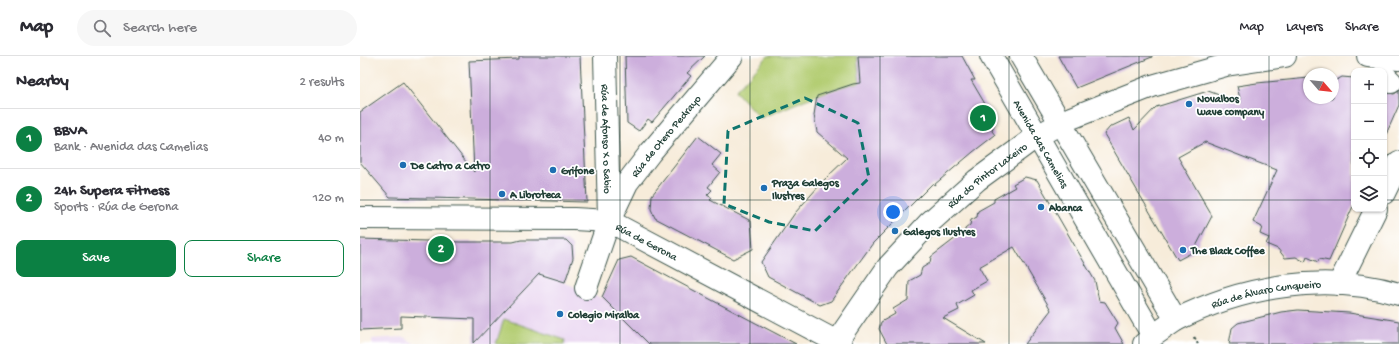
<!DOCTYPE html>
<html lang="en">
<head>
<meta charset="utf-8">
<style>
	:root { --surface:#fff; --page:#f7f7f7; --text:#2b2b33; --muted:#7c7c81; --line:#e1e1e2; --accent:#0b8043 }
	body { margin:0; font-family:"Gochi Hand",sans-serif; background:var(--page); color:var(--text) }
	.controls { position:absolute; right:12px; top:12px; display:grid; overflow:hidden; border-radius:8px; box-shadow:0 1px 3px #0004 }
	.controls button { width:36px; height:36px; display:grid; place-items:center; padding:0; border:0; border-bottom:1px solid var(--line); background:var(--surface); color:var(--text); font:20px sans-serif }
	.compass { position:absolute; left:943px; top:12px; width:36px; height:36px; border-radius:50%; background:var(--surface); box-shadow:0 1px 3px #0004; rotate:118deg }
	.you { position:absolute; left:533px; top:156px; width:14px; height:14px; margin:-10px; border:3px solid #fff; border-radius:50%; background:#1a73e8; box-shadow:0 0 0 6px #1a73e833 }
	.badge { display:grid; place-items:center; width:26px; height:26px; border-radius:50%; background:var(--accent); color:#fff; font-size:13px; font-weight:700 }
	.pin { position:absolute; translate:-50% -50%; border:2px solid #fff; box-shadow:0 1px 4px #0006 }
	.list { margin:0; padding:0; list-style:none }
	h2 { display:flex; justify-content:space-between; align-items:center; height:52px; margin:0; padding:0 16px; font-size:17px }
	h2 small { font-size:13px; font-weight:400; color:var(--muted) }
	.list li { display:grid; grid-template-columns:26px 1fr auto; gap:12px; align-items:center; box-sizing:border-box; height:60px; padding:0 16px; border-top:1px solid var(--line) }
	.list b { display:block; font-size:15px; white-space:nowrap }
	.list p { margin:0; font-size:13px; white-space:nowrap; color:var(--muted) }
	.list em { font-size:13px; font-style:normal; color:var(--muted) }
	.actions { display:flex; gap:8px; padding:12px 16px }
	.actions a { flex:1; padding:9px 0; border:1px solid var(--accent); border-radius:8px; text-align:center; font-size:14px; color:var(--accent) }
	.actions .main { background:var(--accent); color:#fff }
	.icon { flex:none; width:22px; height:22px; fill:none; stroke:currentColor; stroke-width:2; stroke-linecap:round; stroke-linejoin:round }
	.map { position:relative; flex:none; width:1039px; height:288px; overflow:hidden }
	header { display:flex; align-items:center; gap:24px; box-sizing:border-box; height:56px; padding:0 20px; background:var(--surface); border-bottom:1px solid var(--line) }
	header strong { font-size:19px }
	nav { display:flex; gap:22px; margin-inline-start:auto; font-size:14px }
	.search { width:280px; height:36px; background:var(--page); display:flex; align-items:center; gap:10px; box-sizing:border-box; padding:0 14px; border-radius:22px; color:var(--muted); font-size:15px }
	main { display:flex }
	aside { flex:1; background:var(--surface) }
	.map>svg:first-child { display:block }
</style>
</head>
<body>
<header>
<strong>Map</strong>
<div class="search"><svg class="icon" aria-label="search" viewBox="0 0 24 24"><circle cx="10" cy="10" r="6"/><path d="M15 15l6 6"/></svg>Search here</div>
<nav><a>Map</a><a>Layers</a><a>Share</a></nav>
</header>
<main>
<aside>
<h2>Nearby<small>2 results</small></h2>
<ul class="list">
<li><span class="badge">1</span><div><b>BBVA</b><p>Bank · Avenida das Camelias</p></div><em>40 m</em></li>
<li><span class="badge">2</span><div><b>24h Supera Fitness</b><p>Sports · Rúa de Gerona</p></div><em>120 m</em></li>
</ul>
<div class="actions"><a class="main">Save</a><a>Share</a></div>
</aside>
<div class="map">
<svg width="1039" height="288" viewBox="0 0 1039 288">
	<rect width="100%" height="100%" fill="#fff"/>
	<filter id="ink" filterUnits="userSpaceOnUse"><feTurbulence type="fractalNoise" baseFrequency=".025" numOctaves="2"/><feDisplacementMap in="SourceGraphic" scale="8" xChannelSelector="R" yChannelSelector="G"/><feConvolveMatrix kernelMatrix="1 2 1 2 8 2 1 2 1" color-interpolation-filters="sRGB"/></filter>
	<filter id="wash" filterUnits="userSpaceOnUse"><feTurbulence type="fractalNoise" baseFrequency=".012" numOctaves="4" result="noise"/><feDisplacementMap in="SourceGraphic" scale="16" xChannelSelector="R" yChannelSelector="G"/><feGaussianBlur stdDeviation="0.9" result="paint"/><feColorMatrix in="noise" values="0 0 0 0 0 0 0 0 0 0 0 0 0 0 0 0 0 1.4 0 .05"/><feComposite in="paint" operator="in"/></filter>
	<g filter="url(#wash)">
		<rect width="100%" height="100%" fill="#f7ecda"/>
		<g fill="#e7d2ef">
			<polygon points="179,218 201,225 244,243 289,288 113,288"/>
			<polygon points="44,281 55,288 12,288 12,283"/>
		</g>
		<g fill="#b4cd73" stroke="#6a8554">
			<path d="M408,0H497L500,27C472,30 428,52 400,62L375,35Z"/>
			<polygon points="144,263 205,284 204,288 136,288"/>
		</g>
		<g id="blocks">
			<g fill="#ccaedc">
				<polygon points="159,0 220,0 227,146 30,141 0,106 0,56 43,26 114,116 109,5 159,3"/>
				<polygon points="265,0 345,0 327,17 331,20 292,66 288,63 279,75 267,67"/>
				<polygon points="498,0 602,0 615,24 611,24 635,65 632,75 635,79 613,96 574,129 573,127 513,187 471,245 460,249 408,221 401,206 435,157 466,122 487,102 457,76 454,59 457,40 493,28 500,27"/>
				<polygon points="698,0 792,0 792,1 716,32"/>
				<polygon points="982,21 994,22 994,148 969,205 959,203 958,206 947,201 945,206 936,201 925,202 918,193 906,188 909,182 900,178 902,171 893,166 917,114 845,86 818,101 852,160 833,196 818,204 744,78 750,71 769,62 774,74 796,51 848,35 881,47 877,30 897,27 949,22 949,42 973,42 973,26"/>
				<polygon points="1039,35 1039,49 1024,83 1024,36 1034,38"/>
				<polygon points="338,80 361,98 352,109 360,116 348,131 352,134 347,139 352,142 350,144 391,165 393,193 373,203 295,162 291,153 292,139"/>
				<polygon points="665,121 677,124 735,225 739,245 745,246 758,267 755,272 764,288 665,288 691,254 654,191 619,211 627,225 611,234 614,239 597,249 599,254 583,262 626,288 527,288 519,273 521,266 535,258 533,253 548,244 549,225 560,219 562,212 570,207 571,201 605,175 605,173 610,169 611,164 617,161 618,155 634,146 634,143 655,131 653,128"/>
				<polygon points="0,183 100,186 153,186 161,184 206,184 212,190 213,202 205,226 179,218 114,287 114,263 41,260 41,272 0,274"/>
				<polygon points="271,201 348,242 436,288 289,288 242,241 259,204"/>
				<polygon points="938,254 989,257 1039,265 1039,288 869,288 872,272 878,267 921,256"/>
			</g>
		</g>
	</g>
	<g filter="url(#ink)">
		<use href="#blocks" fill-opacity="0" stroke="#3f574d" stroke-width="1"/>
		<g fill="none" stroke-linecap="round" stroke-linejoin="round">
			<defs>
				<g id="minor">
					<path id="s1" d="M245,0L249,162"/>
					<polyline points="1008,0 1039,3"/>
					<polyline points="1024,19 1031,26"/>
					<polyline points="1024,137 1039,106"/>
					<path id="s2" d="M0,162L214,163L249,165L481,288"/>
					<polyline points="979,228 1016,153"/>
					<path id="s3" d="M226,232L249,165L267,127L290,97L372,0"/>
					<polyline points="793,280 816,264"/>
					<path id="s4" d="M475,288L528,211L569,167L617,124L677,80L711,62L792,30L866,9L925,0"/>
				</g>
				<g id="major">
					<path id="s5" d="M631,0L793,280L784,288"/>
					<path id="s6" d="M661,0L816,264C883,230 965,216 1039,238"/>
				</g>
			</defs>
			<use href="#minor" stroke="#3f574d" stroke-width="24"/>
			<use href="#major" stroke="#3f574d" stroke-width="24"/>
			<polyline stroke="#3f574d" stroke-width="2.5" stroke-dasharray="3 3" stroke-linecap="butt" points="834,281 838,288"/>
			<use href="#minor" stroke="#fff" stroke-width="22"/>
			<use href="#major" stroke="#fff" stroke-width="22"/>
		</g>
	</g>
	<path fill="none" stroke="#0f766e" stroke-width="3" stroke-dasharray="8 5" stroke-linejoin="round" d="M445,42L498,67L509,122L455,175L409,166L364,148L368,75Z"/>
	<path fill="none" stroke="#1f3d34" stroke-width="1" stroke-opacity="0.55" d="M130,0V288M260,0V288M390,0V288M520,0V288M649,0V288M779,0V288M909,0V288M0,144H994M1024,144H1039"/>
	<g fill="#1f6fb2" stroke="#fff" stroke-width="1.5">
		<circle cx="829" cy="48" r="4"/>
		<circle cx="43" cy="109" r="4"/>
		<circle cx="193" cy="114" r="4"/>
		<circle cx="404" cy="132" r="4"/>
		<circle cx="142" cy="138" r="4"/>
		<circle cx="681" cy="151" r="4"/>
		<circle cx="535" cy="175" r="4"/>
		<circle cx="823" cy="194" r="4"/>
		<circle cx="200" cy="258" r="4"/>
	</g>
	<g text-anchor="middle" stroke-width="3.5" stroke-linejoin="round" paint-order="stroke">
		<g font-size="11" font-weight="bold" fill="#1f3d34" stroke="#fff" text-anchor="start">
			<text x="837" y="46">Novalbos<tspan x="837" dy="13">wave company</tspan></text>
			<text x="51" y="113">De Catro a Catro</text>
			<text x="201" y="118">Grifone</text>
			<text x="412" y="130">Praza Galegos<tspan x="412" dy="13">Ilustres</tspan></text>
			<text x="150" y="142">A Libroteca</text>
			<text x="689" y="155">Abanca</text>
			<text x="543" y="179">Galegos Ilustres</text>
			<text x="831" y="198">The Black Coffee</text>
			<text x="208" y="262">Colegio Miralba</text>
		</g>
		<g font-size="11" fill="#1f3d34" stroke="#fff">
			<text dy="4" stroke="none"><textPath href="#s3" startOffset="174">Rúa de Otero Pedrayo</textPath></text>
			<text dy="4" stroke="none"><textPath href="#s1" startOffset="83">Rúa de Afonso X o Sabio</textPath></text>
			<text dy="4" stroke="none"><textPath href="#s5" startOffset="101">Avenida das Camelias</textPath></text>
			<text dy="4" stroke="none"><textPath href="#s4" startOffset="229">Rúa do Pintor Laxeiro</textPath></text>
			<text dy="4" stroke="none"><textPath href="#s2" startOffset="292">Rúa de Gerona</textPath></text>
			<text dy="4" stroke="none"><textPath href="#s6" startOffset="401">Rúa de Álvaro Cunqueiro</textPath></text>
		</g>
	</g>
</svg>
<div class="controls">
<button>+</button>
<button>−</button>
<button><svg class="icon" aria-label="locate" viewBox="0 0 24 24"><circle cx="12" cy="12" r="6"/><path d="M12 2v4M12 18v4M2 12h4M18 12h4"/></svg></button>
<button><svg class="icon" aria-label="layers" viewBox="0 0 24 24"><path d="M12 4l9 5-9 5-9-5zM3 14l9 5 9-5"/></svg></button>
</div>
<svg class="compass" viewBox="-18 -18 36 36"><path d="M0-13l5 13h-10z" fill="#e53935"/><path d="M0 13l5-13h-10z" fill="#7c7c81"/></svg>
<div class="you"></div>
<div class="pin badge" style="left:623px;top:62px">1</div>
<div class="pin badge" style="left:81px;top:193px">2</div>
</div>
</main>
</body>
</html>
